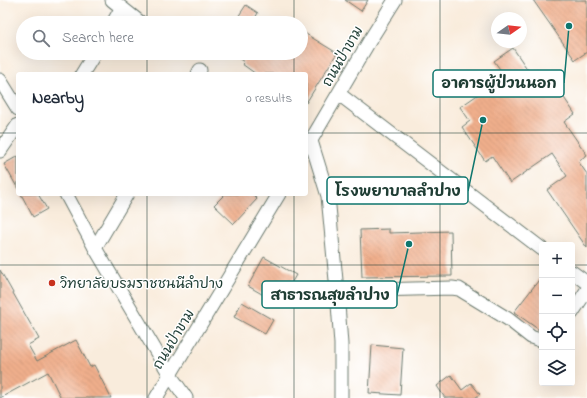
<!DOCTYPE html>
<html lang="en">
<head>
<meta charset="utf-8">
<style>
	:root { --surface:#fff; --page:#f2f2f3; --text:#1f2937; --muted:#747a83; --line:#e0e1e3 }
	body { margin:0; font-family:"Indie Flower","Playpen Sans Thai",sans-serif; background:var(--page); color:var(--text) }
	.controls { position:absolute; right:12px; bottom:12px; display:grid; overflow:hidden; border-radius:4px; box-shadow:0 4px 16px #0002 }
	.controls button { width:36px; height:36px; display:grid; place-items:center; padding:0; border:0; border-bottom:1px solid var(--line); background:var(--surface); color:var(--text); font:20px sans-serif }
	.compass { position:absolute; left:491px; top:12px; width:36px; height:36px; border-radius:50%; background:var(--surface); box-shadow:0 4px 16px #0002; rotate:76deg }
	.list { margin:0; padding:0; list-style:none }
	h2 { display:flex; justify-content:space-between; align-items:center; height:52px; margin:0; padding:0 16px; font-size:17px }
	h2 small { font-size:13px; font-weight:400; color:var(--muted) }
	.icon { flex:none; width:22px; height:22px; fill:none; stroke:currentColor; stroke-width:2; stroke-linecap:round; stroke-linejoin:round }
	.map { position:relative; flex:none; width:587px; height:398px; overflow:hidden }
	.search { position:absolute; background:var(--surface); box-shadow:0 4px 16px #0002; left:16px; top:16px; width:292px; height:44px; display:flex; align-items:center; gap:10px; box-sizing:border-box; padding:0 14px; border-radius:22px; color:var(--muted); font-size:15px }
	.panel { position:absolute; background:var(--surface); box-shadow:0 4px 16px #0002; left:16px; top:72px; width:292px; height:124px; border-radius:4px }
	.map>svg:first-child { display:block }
</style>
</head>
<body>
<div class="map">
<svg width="587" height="398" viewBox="0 0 587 398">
	<defs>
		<pattern id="building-back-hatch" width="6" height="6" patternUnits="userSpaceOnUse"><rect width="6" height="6" fill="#f0af8c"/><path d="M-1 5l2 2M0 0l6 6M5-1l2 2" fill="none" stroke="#cd9779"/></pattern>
	</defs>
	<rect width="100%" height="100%" fill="#fff"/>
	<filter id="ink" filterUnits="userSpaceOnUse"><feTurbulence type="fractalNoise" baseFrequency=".025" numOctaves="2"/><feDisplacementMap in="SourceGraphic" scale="8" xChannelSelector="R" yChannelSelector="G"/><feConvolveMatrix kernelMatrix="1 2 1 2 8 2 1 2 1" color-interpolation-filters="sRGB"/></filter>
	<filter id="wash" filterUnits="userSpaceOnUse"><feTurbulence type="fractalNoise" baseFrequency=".012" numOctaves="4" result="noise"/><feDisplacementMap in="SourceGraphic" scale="16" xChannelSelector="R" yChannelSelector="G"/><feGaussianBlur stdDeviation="0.9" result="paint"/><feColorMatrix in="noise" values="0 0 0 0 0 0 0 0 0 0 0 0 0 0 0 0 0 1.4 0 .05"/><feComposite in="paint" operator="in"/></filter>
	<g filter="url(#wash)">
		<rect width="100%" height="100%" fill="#f9ecdc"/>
		<g id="blocks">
			<g fill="url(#building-back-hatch)">
				<polygon points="345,0 368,0 361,11"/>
				<polygon points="533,0 587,0 587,52 575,60"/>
				<polygon points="246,5 258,13 252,23 234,23"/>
				<polygon points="301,31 337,53 306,103 306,74 256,74 242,64 244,62 231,53 301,53"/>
				<polygon points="513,48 536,82 548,74 575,114 564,122 587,155 578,161 587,174 587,248 547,190 567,176 552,154 510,183 492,156 485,161 462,127 470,121 460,107 505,76 494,61"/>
				<polygon points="18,156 18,189 4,164"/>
				<polygon points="21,194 38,194 47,209 33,217"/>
				<polygon points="225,194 252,194 257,199 234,224 214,205"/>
				<polygon points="389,229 389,233 451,231 452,276 362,277 360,230"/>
				<polygon points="264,257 296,275 279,304 248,286"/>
				<polygon points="0,270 39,339 28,345 37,361 76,340 90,367 94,365 111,398 61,398 48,372 0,398"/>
				<polygon points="542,276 542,332 514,312"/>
				<polygon points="242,302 273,320 265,334 234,317"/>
				<polygon points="372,345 403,348 400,395 369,393"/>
				<polygon points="451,375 462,390 471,383 480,394 475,398 445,398 437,386"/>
			</g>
		</g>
	</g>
	<g filter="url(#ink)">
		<use href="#blocks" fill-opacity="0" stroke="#6b7a6f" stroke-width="1"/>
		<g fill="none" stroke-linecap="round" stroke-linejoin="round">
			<defs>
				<g id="minor">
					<polyline points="112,0 141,23"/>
					<polyline points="113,23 121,9"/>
					<polyline points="82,74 95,53"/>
					<polyline points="198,74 200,70"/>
					<polyline points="0,80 18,109"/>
					<polyline points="339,94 542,249"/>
					<polyline points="311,141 328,196 337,291 341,344 341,398"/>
					<polyline points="307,147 370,40 395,0"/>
					<polyline points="0,151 18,125"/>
					<polyline points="66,194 95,248 170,375 186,398"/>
					<polyline points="95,248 127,194"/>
					<polyline points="572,272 587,283"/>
					<polyline points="337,291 452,288 459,289 508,319 531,337 542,341"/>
					<polyline points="572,313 587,290"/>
					<polyline points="156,398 279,194"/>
				</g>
			</defs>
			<use href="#minor" stroke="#6b7a6f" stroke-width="15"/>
			<use href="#minor" stroke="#fff" stroke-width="13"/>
		</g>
	</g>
	<path fill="none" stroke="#1f3d34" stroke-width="1" stroke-opacity="0.55" d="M147,0V23M294,0V23M440,0V398M147,53V74M294,53V74M0,133H18M306,133H587M147,194V398M294,194V398M0,265H542M572,265H587"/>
	<circle fill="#c8321e" stroke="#fff" stroke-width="1.5" cx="52" cy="283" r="4"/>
	<g text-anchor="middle" stroke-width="3" stroke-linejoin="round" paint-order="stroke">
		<g font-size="14" fill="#1f3d34" stroke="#fff">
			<text transform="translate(342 56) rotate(-60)" y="5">ถนนป่าขาม</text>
			<text transform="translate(173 339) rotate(-59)" y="5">ถนนป่าขาม</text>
		</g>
		<g font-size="14" fill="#1f3d34" stroke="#fff" text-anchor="start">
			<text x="60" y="288">วิทยาลัยบรมราชชนนีลำปาง</text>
		</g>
	</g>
	<path fill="none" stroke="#0f766e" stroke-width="1.5" d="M569 26L564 83M483 120L468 191M409 244L397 295"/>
	<g fill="#0f766e" stroke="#fff" stroke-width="1.5">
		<circle cx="569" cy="26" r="4"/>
		<circle cx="483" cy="120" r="4"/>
		<circle cx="409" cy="244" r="4"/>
	</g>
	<g fill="#fff" stroke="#0f766e" stroke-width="1.5">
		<rect x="433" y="70" width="131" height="27" rx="4"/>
		<rect x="327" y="177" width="141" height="27" rx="4"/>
		<rect x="262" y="281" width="135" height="27" rx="4"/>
	</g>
	<g font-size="15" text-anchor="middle" font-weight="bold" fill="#1f3d34">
		<text x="499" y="88">อาคารผู้ป่วนนอก</text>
		<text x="398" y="196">โรงพยาบาลลำปาง</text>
		<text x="330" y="300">สาธารณสุขลำปาง</text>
	</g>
</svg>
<div class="controls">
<button>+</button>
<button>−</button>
<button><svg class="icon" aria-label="locate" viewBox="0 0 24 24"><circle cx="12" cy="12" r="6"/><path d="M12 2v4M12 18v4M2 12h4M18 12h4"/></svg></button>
<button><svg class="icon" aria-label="layers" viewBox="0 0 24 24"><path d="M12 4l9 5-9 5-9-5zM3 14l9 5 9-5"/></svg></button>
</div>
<svg class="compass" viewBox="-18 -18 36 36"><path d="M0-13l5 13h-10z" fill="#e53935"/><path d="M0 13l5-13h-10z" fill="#747a83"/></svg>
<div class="search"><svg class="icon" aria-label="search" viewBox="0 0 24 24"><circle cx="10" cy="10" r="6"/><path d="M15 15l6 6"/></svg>Search here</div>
<section class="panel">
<h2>Nearby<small>0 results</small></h2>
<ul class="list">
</ul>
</section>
</div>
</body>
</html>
